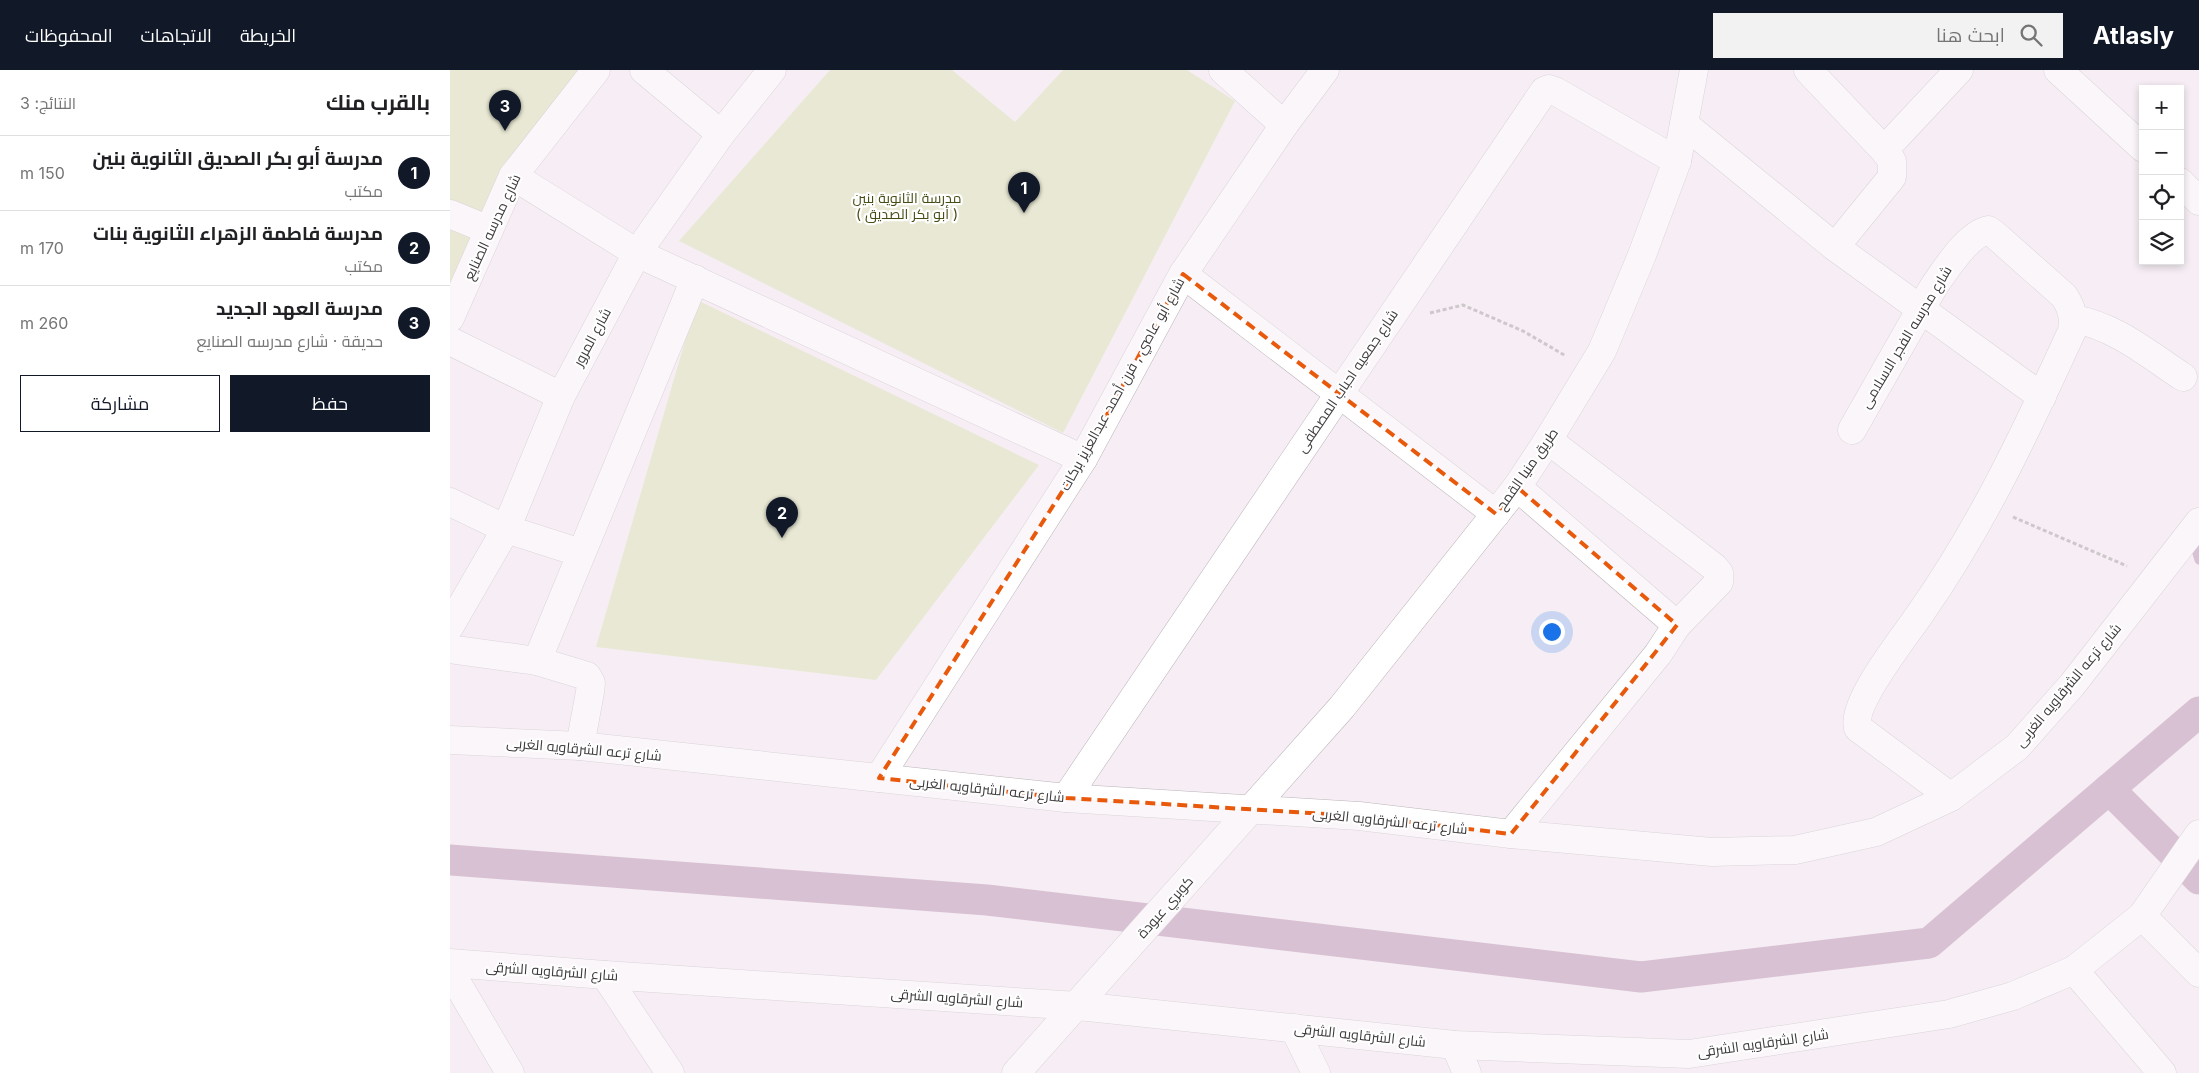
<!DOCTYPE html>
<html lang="ar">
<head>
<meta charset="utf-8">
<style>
	:root { --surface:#fff; --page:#f2f2f2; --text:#202124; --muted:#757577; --line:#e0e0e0; --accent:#111827 }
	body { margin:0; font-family:Inter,Cairo,sans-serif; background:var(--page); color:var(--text); direction:rtl }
	.controls { position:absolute; right:15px; top:15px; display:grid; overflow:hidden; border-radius:0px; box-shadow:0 2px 8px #0003 }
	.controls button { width:45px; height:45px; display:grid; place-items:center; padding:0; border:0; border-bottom:1px solid var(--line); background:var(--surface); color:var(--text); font:25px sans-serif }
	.you { position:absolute; left:1101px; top:561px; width:18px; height:18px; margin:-12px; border:4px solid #fff; border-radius:50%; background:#1a73e8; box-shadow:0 0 0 8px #1a73e833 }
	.badge { display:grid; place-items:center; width:32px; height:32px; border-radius:50%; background:var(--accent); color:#fff; font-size:16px; font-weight:700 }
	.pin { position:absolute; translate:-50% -41px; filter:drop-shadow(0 1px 2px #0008) }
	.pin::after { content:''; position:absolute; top:26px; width:18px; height:15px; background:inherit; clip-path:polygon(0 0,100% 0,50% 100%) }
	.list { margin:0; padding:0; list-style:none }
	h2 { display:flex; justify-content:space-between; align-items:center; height:65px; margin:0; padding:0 20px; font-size:21px }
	h2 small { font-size:16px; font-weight:400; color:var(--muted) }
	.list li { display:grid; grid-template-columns:32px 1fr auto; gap:15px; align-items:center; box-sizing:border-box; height:75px; padding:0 20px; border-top:1px solid var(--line) }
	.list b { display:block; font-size:19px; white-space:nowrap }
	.list p { margin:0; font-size:16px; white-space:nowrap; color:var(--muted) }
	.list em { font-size:16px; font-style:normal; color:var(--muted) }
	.actions { display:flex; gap:10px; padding:15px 20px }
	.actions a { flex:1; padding:11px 0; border:1px solid var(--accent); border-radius:0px; text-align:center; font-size:18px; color:var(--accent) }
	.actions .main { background:var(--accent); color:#fff }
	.icon { flex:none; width:28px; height:28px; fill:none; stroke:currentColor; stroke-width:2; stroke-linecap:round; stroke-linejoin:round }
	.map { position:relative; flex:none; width:1749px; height:1003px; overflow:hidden; direction:ltr }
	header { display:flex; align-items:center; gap:30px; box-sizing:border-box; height:70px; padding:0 25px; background:var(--accent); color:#fff }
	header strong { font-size:24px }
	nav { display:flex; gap:28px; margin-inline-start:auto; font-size:18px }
	.search { width:350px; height:45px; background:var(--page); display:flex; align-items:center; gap:12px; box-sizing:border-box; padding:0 18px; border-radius:0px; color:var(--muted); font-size:19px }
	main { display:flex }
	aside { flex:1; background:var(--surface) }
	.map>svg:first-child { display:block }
</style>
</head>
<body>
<header>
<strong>Atlasly</strong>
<div class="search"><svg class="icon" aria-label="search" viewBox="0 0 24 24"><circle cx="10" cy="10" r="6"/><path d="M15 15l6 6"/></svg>ابحث هنا</div>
<nav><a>الخريطة</a><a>الاتجاهات</a><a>المحفوظات</a></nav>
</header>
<main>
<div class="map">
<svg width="1749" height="1003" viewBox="0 0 1749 1003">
	<rect width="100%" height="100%" fill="#f6eef4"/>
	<g fill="#d7e1ae">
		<polygon points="0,0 129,0 0,219"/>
		<polygon points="380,0 502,0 565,52 613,0 737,0 785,31 613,363 229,171"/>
		<polygon points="247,230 589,395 426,610 146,577"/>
	</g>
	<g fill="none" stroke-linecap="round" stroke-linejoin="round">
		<polyline stroke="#b68aad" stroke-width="9" points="1749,477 1746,480 1749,490"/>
		<g stroke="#b68aad" stroke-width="31">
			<polyline points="1659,719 1749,809"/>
			<polyline points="0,790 537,830 1191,907 1479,873 1749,642"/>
		</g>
		<defs>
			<g id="minor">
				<polyline points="194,0 271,64"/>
				<polyline points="773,0 834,55"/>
				<polyline points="1358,0 1434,80 1442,91 1442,107 1385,177"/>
				<polyline points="1608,0 1693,78"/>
				<polyline points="1234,54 1385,177 1592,327"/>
				<polyline points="1434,80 1509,0"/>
				<polyline points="63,106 187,183 633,389"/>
				<polyline points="1730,112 1749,131"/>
				<polyline points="0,144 39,160"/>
				<polyline points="733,204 1046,444"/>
				<polyline points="0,248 63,106 146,0"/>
				<path d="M1624,249C1665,256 1698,284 1733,307"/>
				<polyline points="0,271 111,326"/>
				<path d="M1402,360L1484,216C1496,199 1517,165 1538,160L1544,164L1614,226C1622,238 1624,247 1622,261C1578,357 1533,454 1472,541C1457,564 1400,633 1408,658L1501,727"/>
				<polyline points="1067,417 1227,555 1269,512 1269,503 1264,497 1098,370"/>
				<polyline points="0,432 56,459 131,483"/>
				<polyline points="0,556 56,459 111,326 187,183 271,64 322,0"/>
				<polyline points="0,579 87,591 137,606 141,613 140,622 130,676"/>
				<polyline points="87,591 245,209"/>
				<polyline points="0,670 130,676 616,728 909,746 1061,764 1262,782 1345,780 1426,762 1501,727 1567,677 1622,615 1749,452"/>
				<polyline points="429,708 633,389 733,204 834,55 875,0"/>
				<polyline points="616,728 1094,21 1099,19 1105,21 1227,91"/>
				<polyline points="1061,764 1208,584 1227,555"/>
				<polyline points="1692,846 1749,903"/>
				<polyline points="0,893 155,905 628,936 1005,975 1239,984 1499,944 1563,926 1624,900 1692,846 1749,764"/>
				<polyline points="1624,900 1712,1003"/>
				<polyline points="0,901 60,1003"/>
				<polyline points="155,905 220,1003"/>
				<polyline points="844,958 866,1003"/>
				<polyline points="1005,975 1017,1003"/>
			</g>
			<polyline id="major" points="566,1003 892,637 1067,417 1098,370 1152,281 1192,185 1227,91 1244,0"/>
		</defs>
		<use href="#minor" stroke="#bbb4b9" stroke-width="29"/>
		<use href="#major" stroke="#bbb4b9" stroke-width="29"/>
		<g stroke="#9d989c" stroke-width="3" stroke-dasharray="4 2.5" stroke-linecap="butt">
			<polyline points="980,243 1013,235 1073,261 1116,286"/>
			<polyline points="1563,447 1677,496"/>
		</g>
		<use href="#minor" stroke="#fff" stroke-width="28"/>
		<use href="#major" stroke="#fff" stroke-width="28"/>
	</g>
	<path d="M0 0H1749V1003H0ZM733,204L1046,444L1067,417L1227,555L1061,764L909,746L616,728L429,708L633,389Z" fill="#f6eef4" fill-opacity=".55" fill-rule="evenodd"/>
	<path fill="none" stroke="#e8590c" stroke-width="4" stroke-dasharray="10 6" stroke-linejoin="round" d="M733,204L1046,444L1067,417L1227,555L1061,764L909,746L616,728L429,708L633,389Z"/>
	<g text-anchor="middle" stroke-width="4.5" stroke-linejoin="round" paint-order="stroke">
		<g font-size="14" fill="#454d12" stroke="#fefefe">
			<text x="457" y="133">مدرسة الثانوية بنين<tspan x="457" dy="16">( أبو بكر الصديق )</tspan></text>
		</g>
		<g font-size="14" fill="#3d3a3c" stroke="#fefefe">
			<text transform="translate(42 157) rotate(-65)" y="5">شارع مدرسه الصنايع</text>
			<text transform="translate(142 267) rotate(-62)" y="5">شارع المرور</text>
			<text transform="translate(1456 267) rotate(-59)" y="5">شارع مدرسه الفجر الاسلامى</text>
			<text transform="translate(897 311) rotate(-56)" y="5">شارع جمعيه احباب المصطفى</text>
			<text transform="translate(672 314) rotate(-61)" y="5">شارع أبو عاصي , فرن أحمد عبدالعزيز بركات</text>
			<text transform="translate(1077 399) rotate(-55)" y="5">طريق منيا القمح</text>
			<text transform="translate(1618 615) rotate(-50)" y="5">شارع ترعه الشرقاويه الغربى</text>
			<text transform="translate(134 679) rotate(5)" y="5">شارع ترعه الشرقاويه الغربى</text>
			<text transform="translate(537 719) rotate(6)" y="5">شارع ترعه الشرقاويه الغربى</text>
			<text transform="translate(940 751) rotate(6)" y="5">شارع ترعه الشرقاويه الغربى</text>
			<text transform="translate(715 837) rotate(-49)" y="5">كوبري عبودة</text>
			<text transform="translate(102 901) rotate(4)" y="5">شارع الشرقاويه الشرقى</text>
			<text transform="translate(507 928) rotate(4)" y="5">شارع الشرقاويه الشرقى</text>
			<text transform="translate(910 965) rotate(6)" y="5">شارع الشرقاويه الشرقى</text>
			<text transform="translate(1313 973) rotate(-8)" y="5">شارع الشرقاويه الشرقى</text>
		</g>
	</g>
</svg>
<div class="controls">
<button>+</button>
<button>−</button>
<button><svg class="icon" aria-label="locate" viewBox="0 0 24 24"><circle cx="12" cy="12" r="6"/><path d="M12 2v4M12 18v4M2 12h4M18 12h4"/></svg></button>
<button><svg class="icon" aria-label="layers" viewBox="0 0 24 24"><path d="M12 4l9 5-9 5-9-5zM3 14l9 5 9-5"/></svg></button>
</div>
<div class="you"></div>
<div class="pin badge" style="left:574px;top:143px">1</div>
<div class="pin badge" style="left:332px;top:468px">2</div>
<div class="pin badge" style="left:55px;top:61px">3</div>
</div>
<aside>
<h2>بالقرب منك<small>النتائج: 3</small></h2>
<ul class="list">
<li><span class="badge">1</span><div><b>مدرسة أبو بكر الصديق الثانوية بنين</b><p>مكتب</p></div><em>150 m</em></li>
<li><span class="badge">2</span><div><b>مدرسة فاطمة الزهراء الثانوية بنات</b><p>مكتب</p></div><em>170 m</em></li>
<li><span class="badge">3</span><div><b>مدرسة العهد الجديد</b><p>حديقة · شارع مدرسه الصنايع</p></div><em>260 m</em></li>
</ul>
<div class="actions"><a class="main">حفظ</a><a>مشاركة</a></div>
</aside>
</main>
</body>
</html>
